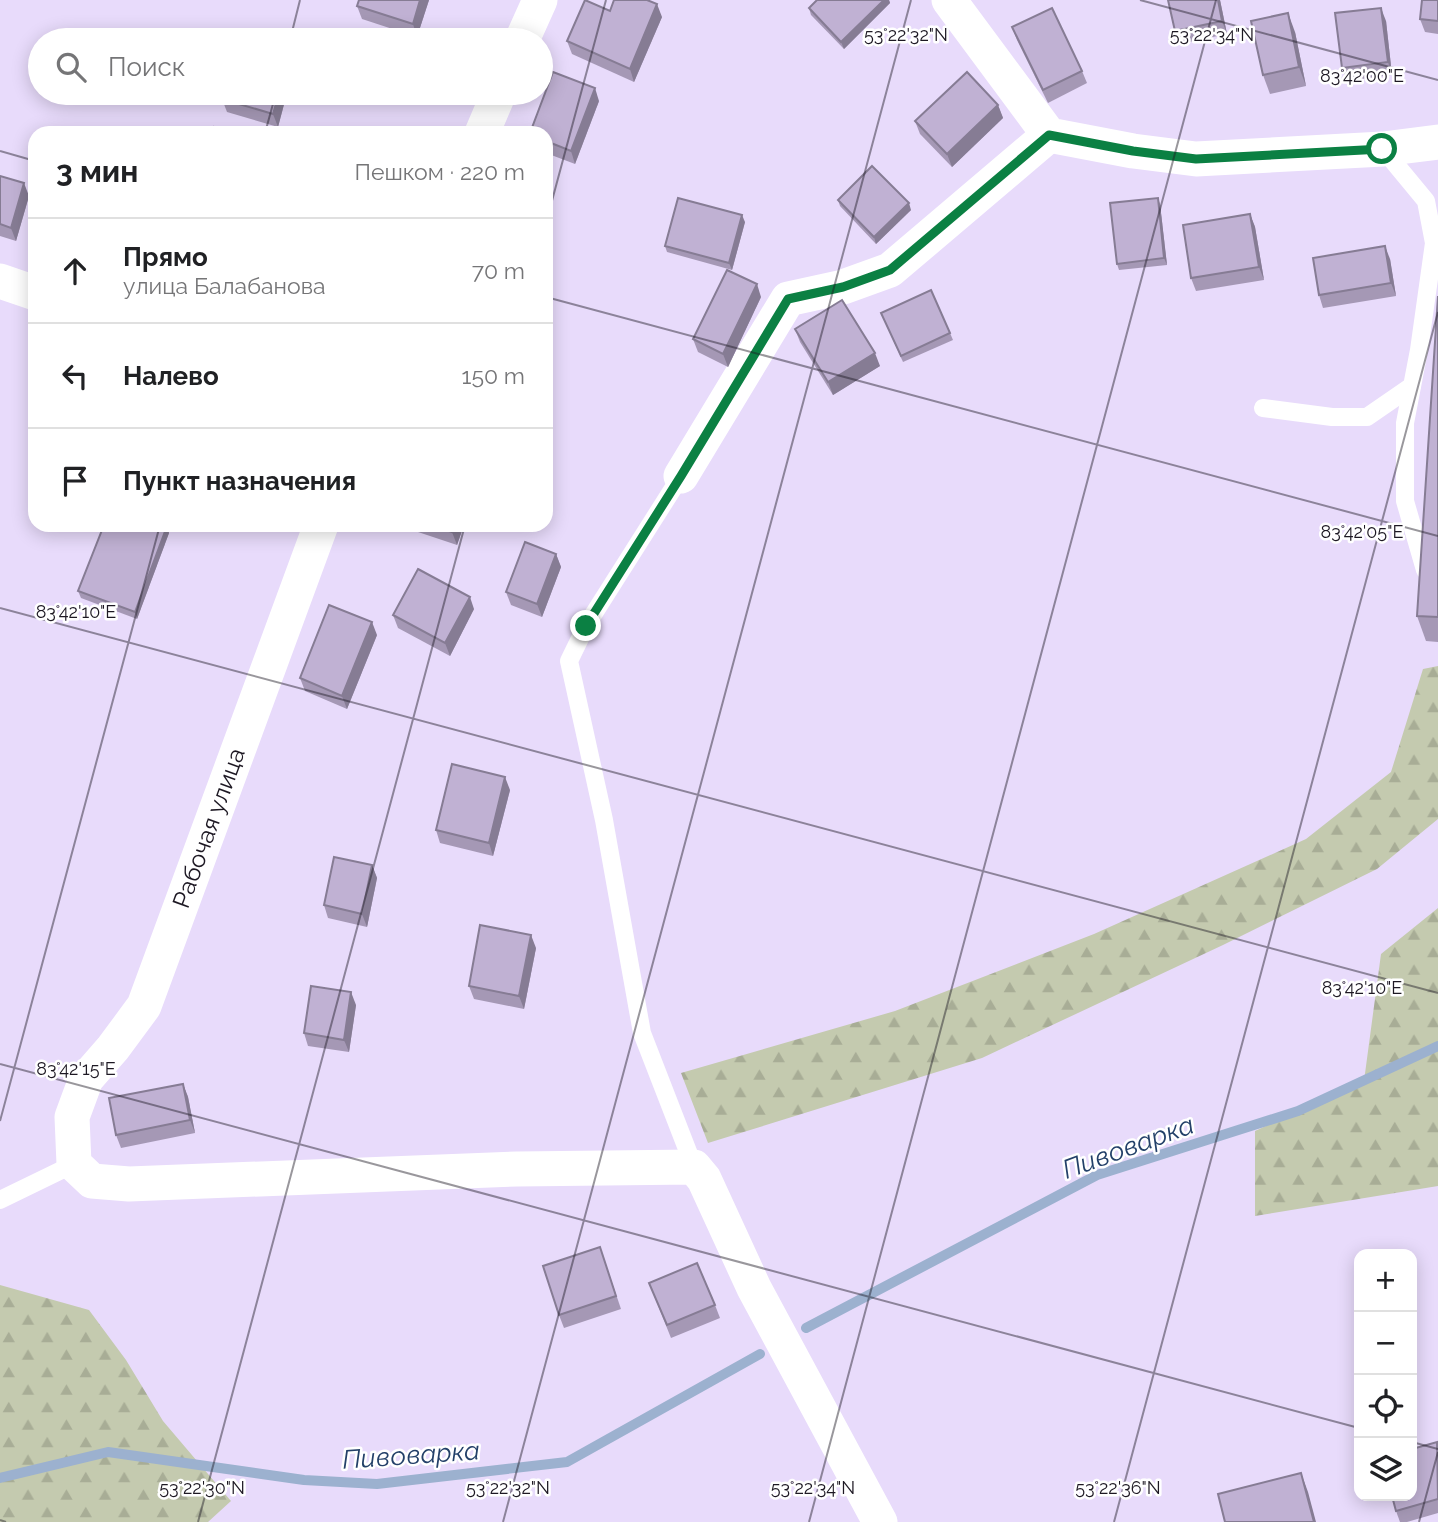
<!DOCTYPE html>
<html lang="ru">
<head>
<meta charset="utf-8">
<style>
	:root { --surface:#fff; --page:#f2f2f2; --text:#202124; --muted:#757577; --line:#e0e0e0 }
	body { margin:0; font-family:Raleway,sans-serif; background:var(--page); color:var(--text) }
	.controls { position:absolute; right:21px; bottom:21px; display:grid; overflow:hidden; border-radius:14px; box-shadow:0 4px 18px #0003 }
	.controls button { width:63px; height:63px; display:grid; place-items:center; padding:0; border:0; border-bottom:2px solid var(--line); background:var(--surface); color:var(--text); font:35px sans-serif }
	.stop { position:absolute; width:21px; height:21px; margin:-16px; border:5px solid #0b8043; border-radius:50%; background:#fff }
	.stop.end { background:#0b8043; border-color:#fff; box-shadow:0 2px 7px #0008 }
	.list { margin:0; padding:0; list-style:none }
	h2 { display:flex; justify-content:space-between; align-items:center; height:91px; margin:0; padding:0 28px; font-size:30px }
	h2 small { font-size:23px; font-weight:400; color:var(--muted) }
	.list li { display:grid; grid-template-columns:46px 1fr auto; gap:21px; align-items:center; box-sizing:border-box; height:105px; padding:0 28px; border-top:2px solid var(--line) }
	.list b { display:block; font-size:26px; white-space:nowrap }
	.list p { margin:0; font-size:23px; white-space:nowrap; color:var(--muted) }
	.list em { font-size:23px; font-style:normal; color:var(--muted) }
	.icon { flex:none; width:38px; height:38px; fill:none; stroke:currentColor; stroke-width:2; stroke-linecap:round; stroke-linejoin:round }
	.map { position:relative; flex:none; width:1438px; height:1522px; overflow:hidden }
	.search { position:absolute; background:var(--surface); box-shadow:0 4px 18px #0003; left:28px; top:28px; width:525px; height:77px; display:flex; align-items:center; gap:18px; box-sizing:border-box; padding:0 24px; border-radius:38px; color:var(--muted); font-size:26px }
	.panel { position:absolute; background:var(--surface); box-shadow:0 4px 18px #0003; left:28px; top:126px; width:525px; height:406px; border-radius:21px }
	.map>svg:first-child { display:block }
</style>
</head>
<body>
<div class="map">
<svg width="1438" height="1522" viewBox="0 0 1438 1522">
	<defs>
		<pattern id="forest-firs" width="22" height="20" patternUnits="userSpaceOnUse" patternTransform="scale(1.75)"><rect width="22" height="20" fill="#c4caaf"/><path d="M5 1l3.5 6h-7zM16 11l3.5 6h-7z" fill="#a8ad96"/></pattern>
	</defs>
	<rect width="100%" height="100%" fill="#e8dbfb"/>
	<g fill="url(#forest-firs)">
		<polygon points="1438,666 1438,819 1377,869 1223,945 982,1058 708,1143 681,1073 895,1011 1094,934 1306,839 1391,772 1423,669"/>
		<polygon points="1438,908 1438,1186 1255,1216 1255,1131 1364,1081 1381,954"/>
		<polygon points="0,1285 89,1310 126,1360 163,1421 231,1501 208,1522 0,1522"/>
	</g>
	<g fill="none" stroke-linecap="round" stroke-linejoin="round">
		<g stroke="#9cb1cf" stroke-width="10">
			<polyline points="806,1328 1097,1175 1298,1111 1438,1046"/>
			<polyline points="0,1478 108,1452 304,1480 377,1484 567,1462 760,1354"/>
		</g>
		<g stroke="#fff" stroke-width="18">
			<polyline points="1383,149 1426,201 1434,243 1419,350 1405,423 1405,501 1425,570"/>
			<polyline points="1263,408 1332,417 1367,417 1412,386"/>
			<polyline points="681,476 586,626 569,661 604,820 642,1033 694,1167"/>
			<polyline points="0,1200 74,1164"/>
		</g>
		<g stroke="#fff" stroke-width="35">
			<polyline points="949,0 1049,135 1133,151 1196,159 1383,149 1438,142"/>
			<polyline points="522,40 540,0"/>
			<polyline points="482,133 499,93"/>
			<polyline points="0,281 35,293"/>
			<polyline points="681,476 788,299 843,287 890,270 1049,135"/>
			<polyline points="321,525 144,1006 113,1048 86,1079 72,1117 74,1164 92,1181 129,1184 517,1169 694,1167 704,1179 754,1288 880,1522"/>
		</g>
	</g>
	<g fill="#a598b5">
		<polygon points="359,0 429,0 417,37 362,19 357,6"/>
		<polygon points="817,0 889,0 890,3 844,49 811,15 809,8"/>
		<polygon points="1168,0 1220,0 1227,34 1180,44 1175,31"/>
		<polygon points="1438,0 1438,34 1425,32 1420,19"/>
		<polygon points="610,11 662,17 634,82 572,54 567,41"/>
		<polygon points="1386,21 1392,75 1347,81 1342,68"/>
		<polygon points="1012,27 1082,71 1087,83 1048,103 1017,40"/>
		<polygon points="1295,32 1306,86 1270,94 1263,75"/>
		<polygon points="287,93 278,127 227,112 222,99"/>
		<polygon points="599,101 575,164 546,153 546,133"/>
		<polygon points="998,105 1003,118 952,167 920,134 915,121"/>
		<polygon points="0,176 29,196 16,241 0,236"/>
		<polygon points="838,200 911,210 876,244 840,206"/>
		<polygon points="1160,204 1167,265 1119,270 1117,264"/>
		<polygon points="1250,214 1255,227 1264,280 1196,291 1191,278"/>
		<polygon points="745,222 732,270 667,252 665,246"/>
		<polygon points="1390,259 1396,296 1323,308 1319,295"/>
		<polygon points="1438,296 1438,642 1426,641 1417,616"/>
		<polygon points="761,297 728,367 698,352 693,339"/>
		<polygon points="881,313 950,333 953,340 903,362"/>
		<polygon points="795,329 880,366 833,395 800,342"/>
		<polygon points="397,525 464,525 457,545"/>
		<polygon points="167,526 169,533 137,619 81,598 78,591"/>
		<polygon points="556,554 561,567 542,617 511,605 506,592"/>
		<polygon points="474,609 450,656 398,628 393,615"/>
		<polygon points="377,635 347,709 305,691 300,678"/>
		<polygon points="510,790 493,856 440,843 436,830"/>
		<polygon points="372,865 377,878 367,927 328,918 324,905"/>
		<polygon points="536,948 524,1009 474,999 469,986"/>
		<polygon points="356,1005 349,1052 308,1046 304,1033"/>
		<polygon points="183,1084 188,1097 195,1133 121,1148 116,1135"/>
		<polygon points="600,1247 621,1309 564,1328 559,1315"/>
		<polygon points="649,1283 715,1305 720,1318 671,1338"/>
		<polygon points="1438,1444 1438,1513 1407,1522 1400,1522 1396,1511"/>
	</g>
	<g fill="#867c94">
		<polygon points="420,0 429,0 417,37 413,24"/>
		<polygon points="884,0 889,0 890,3 844,49 841,42"/>
		<polygon points="1218,0 1220,0 1227,34 1222,21"/>
		<polygon points="657,4 662,17 634,82 630,69"/>
		<polygon points="1381,8 1386,21 1392,75 1388,62"/>
		<polygon points="1288,13 1295,32 1306,86 1299,67"/>
		<polygon points="595,88 599,101 575,164 571,151"/>
		<polygon points="279,93 287,93 278,127 273,114"/>
		<polygon points="998,105 1003,118 952,167 947,154"/>
		<polygon points="24,183 29,196 16,241 11,228"/>
		<polygon points="1158,198 1160,204 1167,265 1164,258"/>
		<polygon points="909,203 911,210 876,244 874,237"/>
		<polygon points="1250,214 1255,227 1264,280 1259,267"/>
		<polygon points="742,215 745,222 732,270 729,263"/>
		<polygon points="1385,246 1390,259 1396,296 1391,283"/>
		<polygon points="757,284 761,297 728,367 723,354"/>
		<polygon points="875,353 880,366 833,395 828,382"/>
		<polygon points="455,525 464,525 457,545 452,532"/>
		<polygon points="167,526 169,533 137,619 135,612"/>
		<polygon points="556,554 561,567 542,617 537,604"/>
		<polygon points="470,597 474,609 450,656 445,643"/>
		<polygon points="372,622 377,635 347,709 342,696"/>
		<polygon points="505,777 510,790 493,856 489,843"/>
		<polygon points="372,865 377,878 367,927 362,914"/>
		<polygon points="531,935 536,948 524,1009 519,996"/>
		<polygon points="351,992 356,1005 349,1052 344,1040"/>
		<polygon points="183,1084 188,1097 195,1133 190,1120"/>
		<polygon points="1301,1473 1308,1492 1316,1522 1314,1522"/>
	</g>
	<g fill="#c0b1d3" stroke="#867c94" stroke-width="2">
		<polygon points="359,0 420,0 413,24 357,6"/>
		<polygon points="585,0 610,11 614,0 647,0 657,4 630,69 567,41"/>
		<polygon points="817,0 884,0 841,42 809,8"/>
		<polygon points="1168,0 1218,0 1222,21 1175,31"/>
		<polygon points="1422,0 1438,0 1438,21 1420,19"/>
		<polygon points="1052,8 1082,71 1043,90 1012,27"/>
		<polygon points="1381,8 1388,62 1342,68 1335,13"/>
		<polygon points="1288,13 1299,67 1263,75 1251,21"/>
		<polygon points="553,72 595,88 571,151 546,141 546,133 530,133"/>
		<polygon points="967,72 998,105 947,154 915,121"/>
		<polygon points="224,93 279,93 273,114 222,99"/>
		<polygon points="214,127 234,133 212,133"/>
		<polygon points="872,166 909,203 874,237 838,200"/>
		<polygon points="0,176 24,183 11,228 0,224"/>
		<polygon points="678,198 742,215 729,263 665,246"/>
		<polygon points="1158,198 1164,258 1117,264 1110,203"/>
		<polygon points="1250,214 1259,267 1191,278 1183,225"/>
		<polygon points="1385,246 1391,283 1319,295 1313,258"/>
		<polygon points="727,270 757,284 723,354 693,339"/>
		<polygon points="931,290 950,333 901,356 881,313"/>
		<polygon points="1438,296 1438,617 1417,616"/>
		<polygon points="842,300 875,353 828,382 795,329"/>
		<polygon points="104,525 164,525 167,526 135,612 78,591"/>
		<polygon points="430,525 455,525 452,532"/>
		<polygon points="525,542 556,554 537,604 506,592"/>
		<polygon points="418,569 470,597 445,643 393,615"/>
		<polygon points="329,605 372,622 342,696 300,678"/>
		<polygon points="452,764 505,777 489,843 436,830"/>
		<polygon points="334,857 372,865 362,914 324,905"/>
		<polygon points="480,925 531,935 519,996 469,986"/>
		<polygon points="311,986 351,992 344,1040 304,1033"/>
		<polygon points="183,1084 190,1120 116,1135 109,1098"/>
		<polygon points="600,1247 616,1296 559,1315 543,1266"/>
		<polygon points="697,1263 715,1305 667,1325 649,1283"/>
		<polygon points="1437,1442 1438,1499 1396,1511 1392,1496 1412,1496 1412,1449"/>
		<polygon points="1301,1473 1314,1522 1225,1522 1218,1494"/>
	</g>
	<g fill="none" stroke-linecap="round" stroke-linejoin="round">
		<polyline stroke="#0b8043" stroke-width="9" points="586,626 681,476 788,299 843,287 890,270 1049,135 1133,151 1196,159 1382,149"/>
	</g>
	<path fill="none" stroke="#1d1823" stroke-width="2" stroke-opacity="0.45" d="M1140,0L1438,80M290,40L300,0M265,133L276,93M0,151L35,161M546,223L606,0M546,297L1438,536M0,608L1438,993M0,1064L1359,1428M0,1121L160,525M1412,1442L1438,1449M0,1520L6,1522M198,1522L465,525M503,1522L911,0M809,1522L1216,0M1114,1522L1438,312M1419,1522L1438,1452"/>
	<g text-anchor="middle" stroke-width="5" stroke-linejoin="round" paint-order="stroke">
		<g font-size="24" fill="#1d1823" stroke="#fff">
			<text transform="translate(209 828) rotate(-70)" y="8">Рабочая улица</text>
		</g>
		<g font-size="26" font-style="italic" fill="#234069" stroke="#fff">
			<text transform="translate(1128 1147) rotate(-20)" y="9">Пивоварка</text>
			<text transform="translate(411 1455) rotate(-4)" y="9">Пивоварка</text>
		</g>
	</g>
	<g font-size="18" text-anchor="middle" fill="#1d1823" stroke="#fff" stroke-width="5" stroke-linejoin="round" paint-order="stroke">
		<text x="906" y="41">53°22'32"N</text>
		<text x="1212" y="41">53°22'34"N</text>
		<text x="1362" y="82">83°42'00"E</text>
		<text x="1362" y="538">83°42'05"E</text>
		<text x="76" y="618">83°42'10"E</text>
		<text x="1362" y="994">83°42'10"E</text>
		<text x="76" y="1075">83°42'15"E</text>
		<text x="202" y="1494">53°22'30"N</text>
		<text x="508" y="1494">53°22'32"N</text>
		<text x="813" y="1494">53°22'34"N</text>
		<text x="1118" y="1494">53°22'36"N</text>
	</g>
</svg>
<div class="controls">
<button>+</button>
<button>−</button>
<button><svg class="icon" aria-label="locate" viewBox="0 0 24 24"><circle cx="12" cy="12" r="6"/><path d="M12 2v4M12 18v4M2 12h4M18 12h4"/></svg></button>
<button><svg class="icon" aria-label="layers" viewBox="0 0 24 24"><path d="M12 4l9 5-9 5-9-5zM3 14l9 5 9-5"/></svg></button>
</div>
<div class="stop" style="left:1382px;top:149px"></div>
<div class="stop end" style="left:586px;top:626px"></div>
<div class="search"><svg class="icon" aria-label="search" viewBox="0 0 24 24"><circle cx="10" cy="10" r="6"/><path d="M15 15l6 6"/></svg>Поиск</div>
<section class="panel">
<h2>3 мин<small>Пешком · 220 m</small></h2>
<ul class="list">
<li><svg class="icon" aria-label="ahead" viewBox="0 0 24 24"><path d="M12 20V5M6 11l6-6 6 6"/></svg><div><b>Прямо</b><p>улица Балабанова</p></div><em>70 m</em></li>
<li><svg class="icon" aria-label="left" viewBox="0 0 24 24"><path d="M17 20v-9H6M10 6l-5 5 5 5"/></svg><div><b>Налево</b></div><em>150 m</em></li>
<li><svg class="icon" aria-label="arrive" viewBox="0 0 24 24"><path d="M6 21V4h12l-3 4 3 4H6"/></svg><div><b>Пункт назначения</b></div></li>
</ul>
</section>
</div>
</body>
</html>
